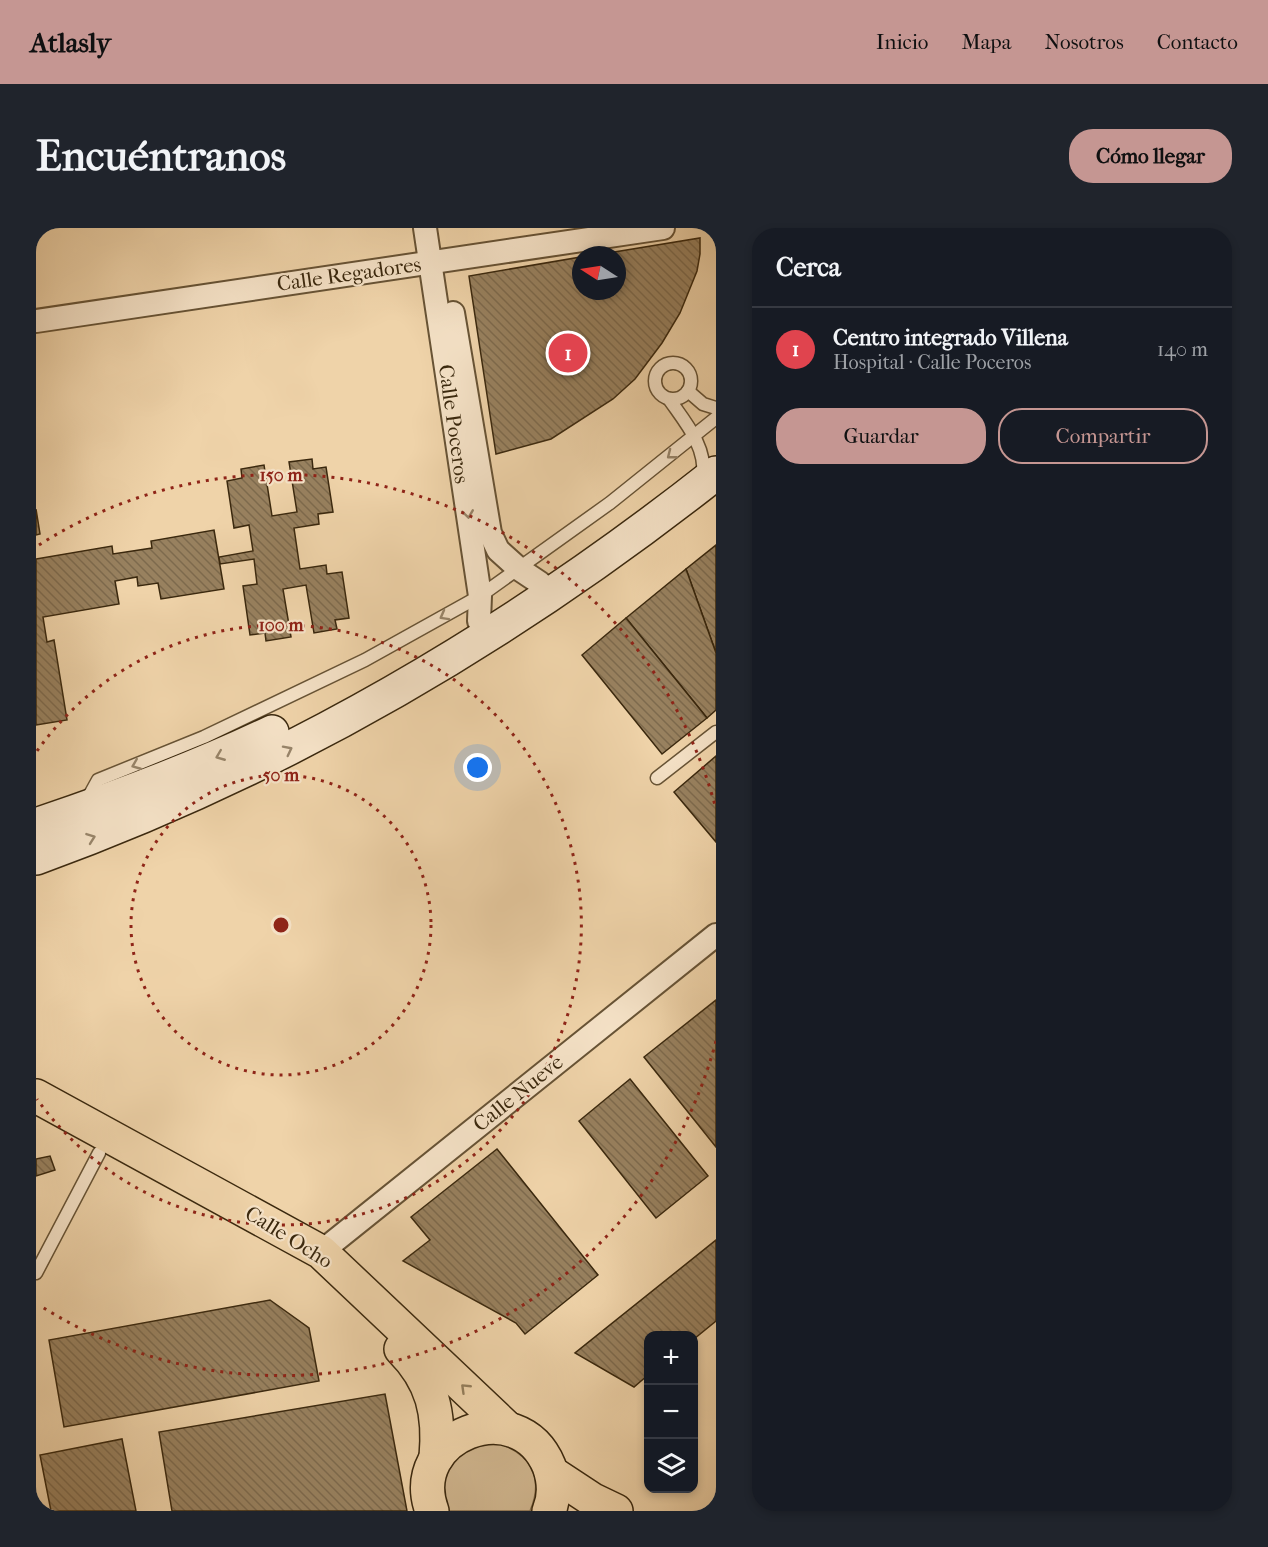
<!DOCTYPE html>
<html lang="es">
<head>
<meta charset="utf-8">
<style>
	:root { --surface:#171b24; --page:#20242c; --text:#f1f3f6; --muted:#9ea1a6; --line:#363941; --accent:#c59692 }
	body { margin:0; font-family:"IM FELL French Canon",serif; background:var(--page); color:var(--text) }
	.controls { position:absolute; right:18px; bottom:18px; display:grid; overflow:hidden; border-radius:12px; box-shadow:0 3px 9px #0003 }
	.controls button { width:54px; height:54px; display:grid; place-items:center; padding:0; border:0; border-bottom:2px solid var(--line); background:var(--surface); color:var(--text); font:30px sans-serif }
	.compass { position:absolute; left:536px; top:18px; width:54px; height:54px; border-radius:50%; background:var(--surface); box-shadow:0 3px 9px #0003; rotate:282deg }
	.you { position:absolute; left:442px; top:540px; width:21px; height:21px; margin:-15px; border:4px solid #fff; border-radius:50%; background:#1a73e8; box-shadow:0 0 0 9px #1a73e833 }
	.badge { display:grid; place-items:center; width:39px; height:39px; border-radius:50%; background:var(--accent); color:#fff; font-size:20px; font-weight:700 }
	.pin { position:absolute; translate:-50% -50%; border:3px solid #fff; box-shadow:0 2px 6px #0006 }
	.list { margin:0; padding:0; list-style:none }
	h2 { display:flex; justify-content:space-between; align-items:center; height:78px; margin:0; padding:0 24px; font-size:26px }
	h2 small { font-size:20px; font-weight:400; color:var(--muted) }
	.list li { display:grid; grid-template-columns:39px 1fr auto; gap:18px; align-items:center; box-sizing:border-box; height:84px; padding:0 24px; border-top:2px solid var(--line) }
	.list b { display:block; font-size:22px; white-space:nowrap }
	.list p { margin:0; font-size:20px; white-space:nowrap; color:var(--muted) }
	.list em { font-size:20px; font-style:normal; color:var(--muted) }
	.actions { display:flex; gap:12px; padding:18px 24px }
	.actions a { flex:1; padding:14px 0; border:2px solid var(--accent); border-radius:24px; text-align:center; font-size:21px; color:var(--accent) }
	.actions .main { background:var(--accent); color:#111 }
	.icon { flex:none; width:33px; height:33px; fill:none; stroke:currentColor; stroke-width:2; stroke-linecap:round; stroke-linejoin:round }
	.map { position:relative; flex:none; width:680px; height:1283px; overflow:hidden; border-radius:24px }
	header { display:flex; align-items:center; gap:36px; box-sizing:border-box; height:84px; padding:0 30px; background:var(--accent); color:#111 }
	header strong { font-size:28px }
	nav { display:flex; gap:33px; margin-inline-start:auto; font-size:21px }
	.intro { display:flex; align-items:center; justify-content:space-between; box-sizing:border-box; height:144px; padding:0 36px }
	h1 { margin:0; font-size:42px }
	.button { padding:15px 27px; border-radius:24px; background:var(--accent); color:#111; font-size:21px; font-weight:700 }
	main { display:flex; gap:36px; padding:0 36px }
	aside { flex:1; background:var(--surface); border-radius:24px; box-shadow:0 3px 9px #0003 }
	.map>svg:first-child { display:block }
</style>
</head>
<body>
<header>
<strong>Atlasly</strong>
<nav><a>Inicio</a><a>Mapa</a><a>Nosotros</a><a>Contacto</a></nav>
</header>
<div class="intro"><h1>Encuéntranos</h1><a class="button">Cómo llegar</a></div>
<main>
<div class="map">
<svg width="680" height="1283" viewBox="0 0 680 1283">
	<defs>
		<pattern id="building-back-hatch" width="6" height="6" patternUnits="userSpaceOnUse" patternTransform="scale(1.5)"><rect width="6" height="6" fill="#98815f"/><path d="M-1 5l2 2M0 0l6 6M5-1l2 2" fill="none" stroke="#7d6a4d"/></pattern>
	</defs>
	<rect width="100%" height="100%" fill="#efd3a9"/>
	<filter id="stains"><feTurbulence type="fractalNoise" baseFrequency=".00333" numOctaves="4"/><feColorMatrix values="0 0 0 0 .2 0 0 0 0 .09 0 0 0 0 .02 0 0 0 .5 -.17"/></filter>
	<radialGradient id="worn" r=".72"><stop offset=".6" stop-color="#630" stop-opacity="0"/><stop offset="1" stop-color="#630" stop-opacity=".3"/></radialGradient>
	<path fill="#d0b68f" stroke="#856f4e" stroke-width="1.5" d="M458,1214C493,1224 509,1248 494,1283H413C402,1265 408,1236 426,1224C434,1218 448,1217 458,1214Z"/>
	<g fill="url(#building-back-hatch)" stroke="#3a280e" stroke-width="1.5">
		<polygon points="664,10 664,26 661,43 644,85 626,115 599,151 577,171 515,211 460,226 433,48 545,29 545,63 581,63 581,27 560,27"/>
		<polygon points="276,231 277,241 290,239 297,284 282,286 283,296 258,300 264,341 290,337 291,346 306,344 313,390 299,392 301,401 278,405 270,357 247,361 255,409 230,413 229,405 214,407 207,358 221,356 218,331 184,336 183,329 217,323 213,297 198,300 191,253 206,250 205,241 228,237 236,288 261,284 253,234"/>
		<polygon points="0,281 4,306 0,307"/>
		<polygon points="178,302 188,361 125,371 122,355 102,358 101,349 79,353 83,376 7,389 11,414 18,412 31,492 0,497 0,331 76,318 77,326 116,320 115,313"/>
		<polygon points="680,317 680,425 650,341"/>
		<polygon points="650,341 680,425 680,482 671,490 590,390"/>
		<polygon points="590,390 671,490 626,526 546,427"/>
		<polygon points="680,528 680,614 638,564"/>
		<polygon points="680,772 680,919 608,829"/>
		<polygon points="594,851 672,948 620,990 543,893"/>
		<polygon points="461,921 562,1047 489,1106 480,1095 367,1033 394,1012 375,989"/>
		<polygon points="14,928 19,942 0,948 0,931"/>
		<polygon points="680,1012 680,1093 658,1111 658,1108 612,1108 612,1147 598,1159 539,1125"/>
		<polygon points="234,1072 273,1100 283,1153 28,1199 13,1112"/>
		<polygon points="349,1166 371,1283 136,1283 123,1204"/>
		<polygon points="86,1211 100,1283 15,1283 4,1227"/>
	</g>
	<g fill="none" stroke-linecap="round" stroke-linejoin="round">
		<defs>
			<g id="lane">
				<circle cx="637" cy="153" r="18"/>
				<polyline points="652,163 667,176 680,180"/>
				<path d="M633,171C649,194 671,219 667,249"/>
				<polyline points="621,550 680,504"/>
				<polyline points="51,572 62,552 168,509 329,432 444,368 574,275 680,190"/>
				<polyline points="0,1045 63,925"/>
			</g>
			<g id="street">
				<polyline points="389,0 444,368 443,393"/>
				<polyline points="417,85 454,305 462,322 483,341 504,355"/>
				<polyline points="0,93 627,0"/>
				<polyline points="285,1024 680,707"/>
			</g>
			<g id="secondary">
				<path d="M0,597C80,570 159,541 236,504"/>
				<path d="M0,630C246,541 475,407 680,245"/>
			</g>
			<g id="primary">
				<polyline points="0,868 285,1024 471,1200"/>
				<path d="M365,1121C397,1153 404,1186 400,1230"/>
				<polyline points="516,1245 557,1272 580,1283"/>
				<path d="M396,1283C368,1208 482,1163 513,1238C518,1252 519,1269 513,1283"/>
			</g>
		</defs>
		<use href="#lane" stroke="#675335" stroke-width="15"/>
		<use href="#street" stroke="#675335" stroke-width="26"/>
		<use href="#secondary" stroke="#3a280e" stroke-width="36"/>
		<use href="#primary" stroke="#3a280e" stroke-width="36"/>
		<use href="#lane" stroke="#f5e2c7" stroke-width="12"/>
		<use href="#street" stroke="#f5e2c7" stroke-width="22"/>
		<use href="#secondary" stroke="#f5e2c7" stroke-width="33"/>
		<use href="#primary" stroke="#efd3a9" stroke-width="33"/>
	</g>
	<defs><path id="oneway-chevron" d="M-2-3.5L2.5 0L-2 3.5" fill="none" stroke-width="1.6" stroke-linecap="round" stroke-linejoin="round" transform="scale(1.5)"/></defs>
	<g stroke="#98856a">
		<use href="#oneway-chevron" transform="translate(635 227) rotate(142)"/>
		<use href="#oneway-chevron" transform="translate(432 286) rotate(82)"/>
		<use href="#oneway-chevron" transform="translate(408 388) rotate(151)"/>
		<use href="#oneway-chevron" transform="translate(252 522) rotate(-27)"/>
		<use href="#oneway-chevron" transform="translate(184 528) rotate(158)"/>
		<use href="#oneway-chevron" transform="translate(100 537) rotate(158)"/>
		<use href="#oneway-chevron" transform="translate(55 610) rotate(-20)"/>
	</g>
	<use stroke="#947e5c" href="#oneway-chevron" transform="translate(429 1160) rotate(-136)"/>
	<g fill="none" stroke="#8f2418" stroke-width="3" stroke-dasharray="3 6">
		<circle cx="245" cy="697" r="150"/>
		<path d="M1 523A300 300 0 1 1 1 871"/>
		<path d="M680 813A450 450 0 0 1 3 1077M3 317A450 450 0 0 1 680 581"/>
	</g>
	<g text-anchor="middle" stroke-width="4.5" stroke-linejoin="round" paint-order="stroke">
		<g font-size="21" fill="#3a280e" stroke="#f5e2c7">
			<text transform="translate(313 46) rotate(-8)" y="7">Calle Regadores</text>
			<text transform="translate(418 196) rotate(82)" y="7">Calle Poceros</text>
			<text transform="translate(482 865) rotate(-39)" y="7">Calle Nueve</text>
			<text transform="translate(253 1009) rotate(32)" y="7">Calle Ocho</text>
		</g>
	</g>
	<circle cx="245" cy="697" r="9" fill="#8f2418" stroke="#f5e2c7" stroke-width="3"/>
	<g font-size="18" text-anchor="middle" font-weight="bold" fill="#8f2418" stroke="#f5e2c7" stroke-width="4.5" stroke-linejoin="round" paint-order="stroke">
		<text x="245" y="253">150 m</text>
		<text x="245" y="403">100 m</text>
		<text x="245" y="553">50 m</text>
	</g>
	<rect width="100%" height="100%" filter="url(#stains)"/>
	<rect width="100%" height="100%" fill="url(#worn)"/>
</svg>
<div class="controls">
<button>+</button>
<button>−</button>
<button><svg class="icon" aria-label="layers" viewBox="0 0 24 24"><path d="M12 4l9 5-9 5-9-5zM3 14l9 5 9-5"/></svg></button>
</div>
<svg class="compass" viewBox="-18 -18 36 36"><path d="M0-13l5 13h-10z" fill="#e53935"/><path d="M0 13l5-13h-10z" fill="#9ea1a6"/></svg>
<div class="you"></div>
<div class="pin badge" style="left:532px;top:125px;background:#e0444e">1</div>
</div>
<aside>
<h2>Cerca<small></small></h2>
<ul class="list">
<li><span class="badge" style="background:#e0444e">1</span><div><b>Centro integrado Villena</b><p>Hospital · Calle Poceros</p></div><em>140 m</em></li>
</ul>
<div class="actions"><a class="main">Guardar</a><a>Compartir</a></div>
</aside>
</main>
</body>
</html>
